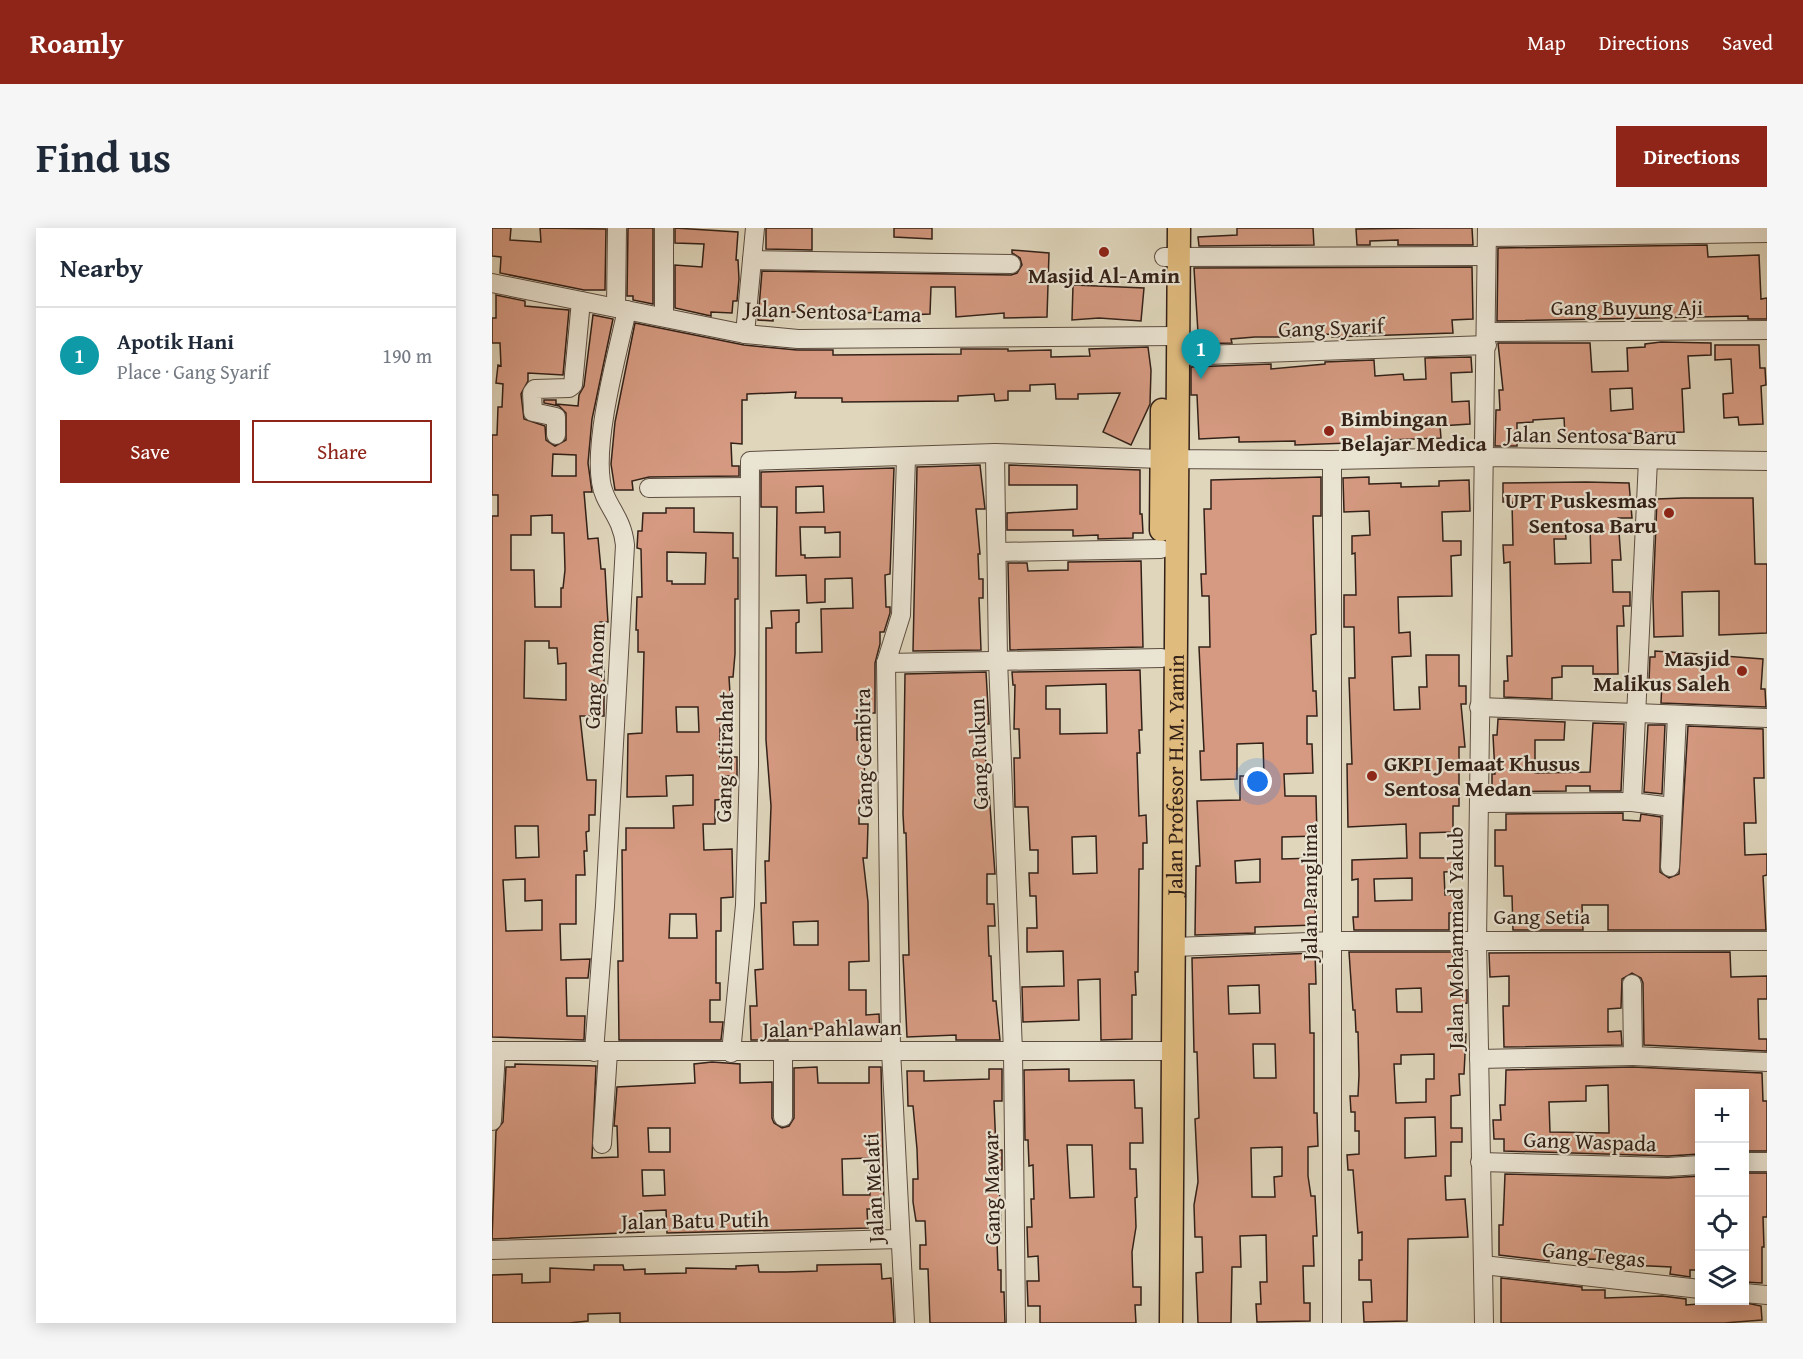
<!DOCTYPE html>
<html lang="en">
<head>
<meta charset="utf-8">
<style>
	:root { --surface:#fff; --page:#f6f6f7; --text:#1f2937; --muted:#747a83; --line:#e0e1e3; --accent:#8f2418 }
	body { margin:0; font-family:"Gentium Book Plus",serif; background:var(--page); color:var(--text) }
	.controls { position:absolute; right:18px; bottom:18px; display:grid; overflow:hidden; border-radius:0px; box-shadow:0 3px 15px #0003 }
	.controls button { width:54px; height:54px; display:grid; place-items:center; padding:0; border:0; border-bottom:2px solid var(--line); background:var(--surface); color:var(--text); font:30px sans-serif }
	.you { position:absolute; left:766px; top:554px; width:21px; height:21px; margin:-15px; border:4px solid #fff; border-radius:50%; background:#1a73e8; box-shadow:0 0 0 9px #1a73e833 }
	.badge { display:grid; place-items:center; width:39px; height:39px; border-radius:50%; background:var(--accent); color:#fff; font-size:20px; font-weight:700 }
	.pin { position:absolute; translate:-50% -50px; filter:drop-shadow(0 2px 3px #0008) }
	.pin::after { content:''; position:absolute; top:32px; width:21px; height:18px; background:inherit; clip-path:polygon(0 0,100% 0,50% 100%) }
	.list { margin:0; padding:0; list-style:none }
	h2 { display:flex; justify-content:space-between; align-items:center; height:78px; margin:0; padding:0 24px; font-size:26px }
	h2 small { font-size:20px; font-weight:400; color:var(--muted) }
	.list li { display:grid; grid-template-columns:39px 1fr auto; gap:18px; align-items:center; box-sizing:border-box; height:96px; padding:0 24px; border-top:2px solid var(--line) }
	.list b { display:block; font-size:22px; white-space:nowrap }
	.list p { margin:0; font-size:20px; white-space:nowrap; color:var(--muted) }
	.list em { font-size:20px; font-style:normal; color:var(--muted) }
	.actions { display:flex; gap:12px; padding:18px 24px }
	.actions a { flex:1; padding:14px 0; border:2px solid var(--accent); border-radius:0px; text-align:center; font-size:21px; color:var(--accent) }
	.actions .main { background:var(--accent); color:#fff }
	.icon { flex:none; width:33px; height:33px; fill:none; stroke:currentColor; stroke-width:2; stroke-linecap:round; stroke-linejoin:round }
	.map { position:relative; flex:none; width:1275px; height:1095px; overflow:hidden; border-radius:0px }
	header { display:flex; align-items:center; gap:36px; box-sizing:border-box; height:84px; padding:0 30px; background:var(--accent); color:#fff }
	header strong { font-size:28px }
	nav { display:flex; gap:33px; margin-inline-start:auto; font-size:21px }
	.intro { display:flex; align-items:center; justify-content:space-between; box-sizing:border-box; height:144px; padding:0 36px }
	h1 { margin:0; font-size:42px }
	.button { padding:15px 27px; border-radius:0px; background:var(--accent); color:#fff; font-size:21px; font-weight:700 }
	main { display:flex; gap:36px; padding:0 36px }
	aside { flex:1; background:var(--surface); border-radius:0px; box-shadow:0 3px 15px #0003 }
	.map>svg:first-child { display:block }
</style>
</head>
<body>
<header>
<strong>Roamly</strong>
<nav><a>Map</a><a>Directions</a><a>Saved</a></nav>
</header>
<div class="intro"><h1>Find us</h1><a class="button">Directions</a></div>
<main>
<aside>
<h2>Nearby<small></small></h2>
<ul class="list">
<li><span class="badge" style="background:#0f9aa8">1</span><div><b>Apotik Hani</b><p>Place · Gang Syarif</p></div><em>190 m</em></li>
</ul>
<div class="actions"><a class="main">Save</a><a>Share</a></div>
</aside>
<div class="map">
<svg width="1275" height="1095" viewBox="0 0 1275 1095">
	<rect width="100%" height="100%" fill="#dfd6bc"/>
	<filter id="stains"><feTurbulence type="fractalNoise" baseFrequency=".00333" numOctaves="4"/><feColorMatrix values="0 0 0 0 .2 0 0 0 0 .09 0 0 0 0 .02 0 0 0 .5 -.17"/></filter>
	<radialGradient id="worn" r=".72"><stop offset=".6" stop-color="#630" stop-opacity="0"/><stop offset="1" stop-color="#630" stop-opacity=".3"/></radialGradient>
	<g fill="#d59a81" stroke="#332118" stroke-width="1.5" fill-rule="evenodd">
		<polygon points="0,0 19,0 18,12 49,14 48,0 114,1 113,62 92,62 8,45 9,29 0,28"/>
		<polygon points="136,0 161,0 161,76 141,72 141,68 135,68"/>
		<polygon points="183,0 246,4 244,32 246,32 247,51 245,73 241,73 240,85 219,84 219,88 183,80 183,37 210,39 212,16 183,15"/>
		<polygon points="274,0 320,0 320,22 274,21"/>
		<polygon points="402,0 440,0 440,11 402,9"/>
		<polygon points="745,0 821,0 822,17 707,18 706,9 745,7"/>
		<polygon points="930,0 980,0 981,17 906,17 906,12 878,13 878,17 865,17 864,1"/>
		<polygon points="1215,17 1216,29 1267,27 1269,71 1275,70 1275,91 1256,91 1256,88 1005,93 1006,20"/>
		<polygon points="520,22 557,25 555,89 512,90 512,85 464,89 463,59 439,59 438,86 394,88 394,84 329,87 329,84 281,84 281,93 266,92 270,43 519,47 525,45 530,37 528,30 520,25"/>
		<polygon points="980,39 981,91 960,92 961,105 840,109 840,106 814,107 814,109 763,109 739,111 740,115 700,116 700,105 706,105 702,40"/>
		<polygon points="581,57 652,60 649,93 607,90 580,92"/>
		<path d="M4,67L33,73V78L77,82L71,147L36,145V153L29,166L32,191L53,198L54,212L63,218L74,212V185L67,178L52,175V172H64V176L86,178L87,167L92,158L101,87L121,91L100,191L96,235L100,264H92L96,311L106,310L109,341H113L115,378L116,394H108L109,423H112V488H88L95,552H104L103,587H97V603L94,604L95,623H92L93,647H84V696H68L69,732L98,731L96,750H74L75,788H93L92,812L0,809V288H6V267H0V207H5L6,179H10L11,156L4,155L6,137L9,138L8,115H0V90H4ZM61,226L84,227V248H60ZM60,287V305H72L73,342L71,360H69V379H43L42,342H19V307H39V288ZM33,413H57V420H65L66,436L74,435V472L32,470ZM23,598H46L47,629L24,630ZM33,651V673L50,672V702L14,703L11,652Z"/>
		<polygon points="143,95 252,117 305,122 341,122 341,127 469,126 469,121 516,121 516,123 559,122 559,129 598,128 597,121 656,119 659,142 658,176 639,217 611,204 628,165 586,166 586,171 564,171 563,156 538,157 538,163 516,163 516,172 503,173 502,166 466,168 466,173 350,174 350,170 303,170 304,164 255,166 255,172 250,172 250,216 239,215 240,238 247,238 247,248 157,249 140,253 141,262 123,262 119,236 123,194"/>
		<path d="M1169,114L1219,115V127L1196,128L1198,160L1190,161L1192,204L1073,207L1072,190L1041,192V194L1025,195V218H1003L1004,182H1008L1007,162H1011L1006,115H1098L1100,144L1136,143L1135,120L1153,119V116ZM1140,160L1141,181L1119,183L1118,161Z"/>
		<polygon points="1223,117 1267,117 1268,140 1273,140 1274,157 1269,158 1271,196 1247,197 1246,189 1232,190 1231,166 1241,165 1239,131 1223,132"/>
		<polygon points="979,129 980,144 959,145 960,174 977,173 978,196 948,198 949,210 896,212 897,218 857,219 857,215 803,217 803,213 747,214 747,209 707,211 705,167 699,167 699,139 779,136 779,141 833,136 833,134 882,132 883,148 911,146 912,152 934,151 933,130"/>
		<polygon points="488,237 493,281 484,281 488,326 486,326 487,351 491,351 491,370 487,370 489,422 421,423 425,239"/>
		<polygon points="517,237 648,242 648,286 650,286 651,305 641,305 641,310 606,311 606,307 581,308 581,302 515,302 515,285 585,281 585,257 517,257"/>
		<path d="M402,240L398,346L393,347L394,379H398V385L392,404H388V416L383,435V485H365V512H377V528L373,529L371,572H367V596H376L375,630H371L376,674L377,733L357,734V762H374V787L387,786L388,807L358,808V803L336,804V800L296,802V812H259L258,778H265L263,742L271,741L269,675H274L273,633H277L279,578L274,512V400H280L279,383L307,382V394L304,395V425L330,424L329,381L361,380L360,350L333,351V374L315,375L314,347L284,348L285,279H269V244ZM331,258L332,284L304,285V259ZM308,299H333V305L348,304V329L313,330V327H309ZM326,693V717H302L301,694Z"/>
		<path d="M829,249V288H821L824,406L819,407L821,463H824L825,488H815V516H820L821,545L792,546L793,568H824L825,608L790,609V631L823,630L824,649H821L824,697L763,699V705L703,707L704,638H708L705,573L748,572V548H772L771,515L745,516V551L709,552L708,523H712L707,419H718L717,368H710L709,346H714L712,281H719V252ZM768,631V654L744,655L743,633Z"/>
		<path d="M877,249V256L909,255V259L947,258V253L977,252L978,283L950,284L951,313H969V327L959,328L960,368L906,369L907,405L918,404L919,428L900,429L902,482L928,481L927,459H935L934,427H967V458H974V476H969L973,519H967V578H961V604L928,605V630H971V643L952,644L953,667L969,666V685H957V702H862L861,689H866V651L860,652V632L915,630L914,596L856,599L855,536H860L857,450H863L862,399H852V367H864L863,325L860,326V308L878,307L877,283L852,284L851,250ZM920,650V672L883,673L882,651Z"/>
		<path d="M1094,254L1137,255L1140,290H1126L1129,332H1120L1121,364H1138V378H1131L1132,398H1125L1126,446H1101V438H1070V449L1060,450V471L1012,469V453H1016L1015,428H1020L1018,334L1012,335L1011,317H1021L1020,274H1011V255ZM1098,298L1099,335L1063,336L1062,311H1074L1073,299Z"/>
		<polygon points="1191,270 1261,270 1263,336 1275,336 1275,405 1227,407 1227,363 1190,364 1191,408 1162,409 1161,370 1165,271"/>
		<path d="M174,280H202V304L241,305V330H246V371H243V426L241,449H237L240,499L228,500V529H245V548H234L235,571L223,572V596H211L212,622L240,621L241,669L229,670V703H224V755H228V772H218V794H231L229,812H127L126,733H131L130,622H134V600H182L181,578L201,577V547L174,548L175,568L135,569L136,506L150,505L152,424H146V402H144L145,369H150L149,321L145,320L146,303H150L151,285H174ZM175,324L214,325L213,356H180V353H175ZM184,479H206L207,504H185ZM178,686H204L205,710H177Z"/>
		<polygon points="649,333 651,419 518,422 516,335 535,335 536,343 576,342 576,334"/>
		<polygon points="1163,423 1205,426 1205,431 1231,433 1232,428 1271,431 1269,461 1273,461 1274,479 1169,475 1170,454 1157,453 1158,429 1163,429"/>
		<path d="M648,442L650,502H647L648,525H645L647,588L654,587L655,615H651V641H647L646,744H643L644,767H640V811L609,812L608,751L586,752L587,792L531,794L530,759L572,758L571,723L535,724V700H545L544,668H538L537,645H546V622H538L536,579H523L522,530H528L527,501H522L523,457H521L520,444ZM614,456L615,505L568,506V481H554V458ZM604,608L605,645L581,646L580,609Z"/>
		<polygon points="494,444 497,496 494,496 493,517 495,564 497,564 503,646 495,646 495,676 502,676 503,698 496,698 497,728 499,728 501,773 504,773 508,812 464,812 464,807 415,809 411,727 417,727 414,605 412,605 411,586 413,446"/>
		<polygon points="1006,491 1073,494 1072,512 1043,512 1043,545 1098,544 1101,495 1132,496 1129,563 1098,563 1098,558 1074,558 1074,563 1000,564 1000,546 1003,546 1001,507 1005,507"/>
		<polygon points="1156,497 1173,497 1170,566 1152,564"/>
		<polygon points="1196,498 1271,501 1272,550 1262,550 1264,595 1252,595 1253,627 1275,626 1275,647 1271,648 1274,702 1116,702 1116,677 1090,677 1091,702 1021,702 1020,668 1012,668 1011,638 1003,638 1003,602 1014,602 1014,586 1131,585 1131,592 1148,593 1149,586 1169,589 1168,644 1177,650 1187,646"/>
		<path d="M857,724H961V744H970V763L975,762V775L969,776L970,806H974L972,846H967L968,867L959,868V900H970V914H959V948H953L954,972L973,971L976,1009L916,1011L915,1093L872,1094L871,1074H880L879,1052H867V1032H870V1004L866,1005L861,942H856L855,927L867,926V903H863V884H859L858,868H866L867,847L866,804H864L863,782H861ZM929,760L930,784H905L904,761ZM942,826V851H934V874L904,875L902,836H909V827ZM943,889L944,928L913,930V890Z"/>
		<polygon points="1238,724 1239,749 1275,748 1275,771 1266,771 1267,811 1275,811 1275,823 1152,817 1151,755 1149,750 1140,745 1130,751 1129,780 1116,781 1116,804 1129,803 1130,817 1012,819 1011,778 1017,778 1017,748 998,749 997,725"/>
		<path d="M823,725L824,756H817L818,805H822V885H825L826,918L816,919V948L819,968H823L825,1008H821L822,1038H811L812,1075H818V1093L765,1094L764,1076H769L768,1054H775L774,1007L748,1008L749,1039H740L739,1095H706L704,1045L711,1044L710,1009H703L702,977L706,954L703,891L707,890L705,824H702L700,730ZM767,757L768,785L737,786L736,758ZM761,816H783L784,850H762ZM790,919V948L782,949L783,969H760L759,920Z"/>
		<path d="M220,834L248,836V855L280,854V890L282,895L290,900L297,898L302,890V840L325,839L326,855H377V839H389L392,981H375L376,1000L175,1005L174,982L151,983L152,1004L0,1011L4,903L11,894L14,839H23V836L104,838L100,930L126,929L125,898H122L125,859L203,855L202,836ZM156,900H178V924H157ZM377,930L378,967H351L350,931ZM150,942H172L173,967L151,968Z"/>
		<path d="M1141,839L1270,845L1271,873H1275V923H1252V866H1208V926L1176,928L1012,923V911H1002L1001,892H1009L1008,877H1013L1014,842ZM1116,857L1117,905L1058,904L1057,874L1094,873V858Z"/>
		<polygon points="497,841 510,841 510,873 502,873 504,922 510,922 510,942 506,942 509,991 508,1013 505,1013 506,1042 509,1042 509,1064 512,1064 513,1095 438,1095 436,1041 428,1041 428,1017 434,1017 433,993 424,993 421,974 421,951 426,951 425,921 421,878 416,878 415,843 432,843 432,853 497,851"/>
		<path d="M577,841V853L642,852L643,880H650L651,915H638V941H644L645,969L643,970L644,999L640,1024L641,1059H649V1077H643L644,1095H548V1078H536L535,1053H547L546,1028L536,1029L535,999H540L539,971H542L541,937L537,938L536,912H533L532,842ZM575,917H600L602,969L578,970Z"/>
		<polygon points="1252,945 1275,945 1275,989 1271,989 1272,1019 1270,1019 1270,1055 1252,1054"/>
		<polygon points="1013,946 1176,950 1208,948 1208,1042 1198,1042 1198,1049 1178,1046 1179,1039 1138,1037 1138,1032 1097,1031 1097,1034 1084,1034 1084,1030 1057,1030 1057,1033 1007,1027 1007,997 1011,997"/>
		<polygon points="389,1036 390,1051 399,1050 402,1095 128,1095 128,1085 96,1086 96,1093 77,1095 0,1095 0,1047 30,1046 30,1055 58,1054 58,1040 102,1042 102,1037 131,1037 132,1042 153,1041 153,1046 194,1045 194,1040 244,1041 244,1038 266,1037 267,1044 294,1044 325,1043 325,1037"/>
		<polygon points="1009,1050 1090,1059 1090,1062 1113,1062 1113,1070 1170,1068 1194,1071 1194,1077 1245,1073 1269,1078 1270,1092 1232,1095 1009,1095"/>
	</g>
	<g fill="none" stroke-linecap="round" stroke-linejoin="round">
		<defs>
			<g id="minor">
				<polyline points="995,9 1275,5"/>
				<polyline points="672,29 994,28"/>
				<polyline points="260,32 519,36"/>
				<polyline points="0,55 253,106 306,111 685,108"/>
				<polyline points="124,79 125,0"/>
				<polyline points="172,88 172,0"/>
				<polyline points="995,104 1275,102"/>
				<polyline points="253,106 263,0"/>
				<polyline points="685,128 995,117"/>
				<polyline points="64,207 64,189 41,184 40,165 43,161 77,160 81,157 89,73"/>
				<polyline points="503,225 506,431 521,824 524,1095"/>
				<polyline points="1156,232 1140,574 1180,579"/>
				<polyline points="157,260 257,259"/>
				<polyline points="505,324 669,321"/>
				<polyline points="394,435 670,430"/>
				<polyline points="987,479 1275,490"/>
				<polyline points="987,575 1140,574"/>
				<polyline points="1178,639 1185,487"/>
				<polyline points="682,719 842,713 1275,713"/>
				<polyline points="0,823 680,823"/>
				<path d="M102,824L113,678L133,317C130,287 112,277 109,254C102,210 125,127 135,82"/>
				<polyline points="239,825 253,677 257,537 258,233 503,225 669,231 840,232 991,229 1275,233"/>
				<polyline points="291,825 291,889"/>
				<polyline points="1141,828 1275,834"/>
				<polyline points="987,831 1141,828 1140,756"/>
				<polyline points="0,893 4,823"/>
				<polyline points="110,916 116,824"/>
				<polyline points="988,934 1176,939 1208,937"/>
				<polyline points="1252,934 1275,934"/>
				<polyline points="0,1022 408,1011"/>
				<polyline points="991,1037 1208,1061"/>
				<polyline points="1252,1065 1275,1067"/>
				<polyline points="413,1095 399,822 394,435 409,387 414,230"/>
				<polyline points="840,1095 840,232"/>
				<polyline points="992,1095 985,713 995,0"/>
			</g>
			<g id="major">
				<polyline points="669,302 670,182"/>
				<path id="s1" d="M679,1095L687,0"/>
			</g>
		</defs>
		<use href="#minor" stroke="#5e4e41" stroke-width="20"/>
		<use href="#major" stroke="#332118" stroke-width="25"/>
		<use href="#minor" stroke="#eae4d3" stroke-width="18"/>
		<use href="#major" stroke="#e0bb7e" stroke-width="22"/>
	</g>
	<g fill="#8f2418" stroke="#eae4d3" stroke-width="2">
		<circle cx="612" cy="24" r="6"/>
		<circle cx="837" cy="203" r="6"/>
		<circle cx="1177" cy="285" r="6"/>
		<circle cx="1250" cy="443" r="6"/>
		<circle cx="880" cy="548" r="6"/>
	</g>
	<g text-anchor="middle" stroke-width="4.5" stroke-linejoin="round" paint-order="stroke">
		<g font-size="22" font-weight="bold" fill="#332118" stroke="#eae4d3" text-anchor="start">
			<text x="612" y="55" text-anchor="middle">Masjid Al-Amin</text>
			<text x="849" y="198">Bimbingan<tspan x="849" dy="25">Belajar Medica</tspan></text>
			<text x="1165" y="280" text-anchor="end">UPT Puskesmas<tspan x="1165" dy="25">Sentosa Baru</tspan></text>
			<text x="1238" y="438" text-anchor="end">Masjid<tspan x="1238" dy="25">Malikus Saleh</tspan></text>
			<text x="892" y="543">GKPI Jemaat Khusus<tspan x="892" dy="25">Sentosa Medan</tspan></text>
		</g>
		<g font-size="22" fill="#332118" stroke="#eae4d3">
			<text x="1135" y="87">Gang Buyung Aji</text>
			<text transform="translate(341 83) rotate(2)" y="8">Jalan Sentosa Lama</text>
			<text transform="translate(839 99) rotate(-2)" y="8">Gang Syarif</text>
			<text transform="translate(1099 207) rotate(1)" y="8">Jalan Sentosa Baru</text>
			<text transform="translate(102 448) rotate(-87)" y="8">Gang Anom</text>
			<text transform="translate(371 525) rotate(-91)" y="8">Gang Gembira</text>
			<text transform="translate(486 526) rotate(-92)" y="8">Gang Rukun</text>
			<text transform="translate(232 529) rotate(-89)" y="8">Gang Istirahat</text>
			<text dy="8" stroke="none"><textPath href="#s1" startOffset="548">Jalan Profesor H.M. Yamin</textPath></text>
			<text transform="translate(817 664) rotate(-90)" y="8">Jalan Panglima</text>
			<text x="1050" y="696">Gang Setia</text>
			<text transform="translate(963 710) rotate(-90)" y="8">Jalan Mohammad Yakub</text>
			<text transform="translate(340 800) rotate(-1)" y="8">Jalan Pahlawan</text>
			<text transform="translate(1098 913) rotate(2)" y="8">Gang Waspada</text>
			<text transform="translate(381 960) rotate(-93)" y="8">Jalan Melati</text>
			<text transform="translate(499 960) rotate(-91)" y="8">Gang Mawar</text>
			<text transform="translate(203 992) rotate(-1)" y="8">Jalan Batu Putih</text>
			<text transform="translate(1102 1026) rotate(6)" y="8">Gang Tegas</text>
		</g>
	</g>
	<rect width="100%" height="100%" filter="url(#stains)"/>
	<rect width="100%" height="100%" fill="url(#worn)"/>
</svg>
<div class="controls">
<button>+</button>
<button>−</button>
<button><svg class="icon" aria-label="locate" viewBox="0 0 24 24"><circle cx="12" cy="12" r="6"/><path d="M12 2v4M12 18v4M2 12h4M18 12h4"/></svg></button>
<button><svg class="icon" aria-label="layers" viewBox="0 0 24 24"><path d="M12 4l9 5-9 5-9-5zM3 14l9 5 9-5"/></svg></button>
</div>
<div class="you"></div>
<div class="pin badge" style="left:709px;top:151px;background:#0f9aa8">1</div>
</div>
</main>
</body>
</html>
